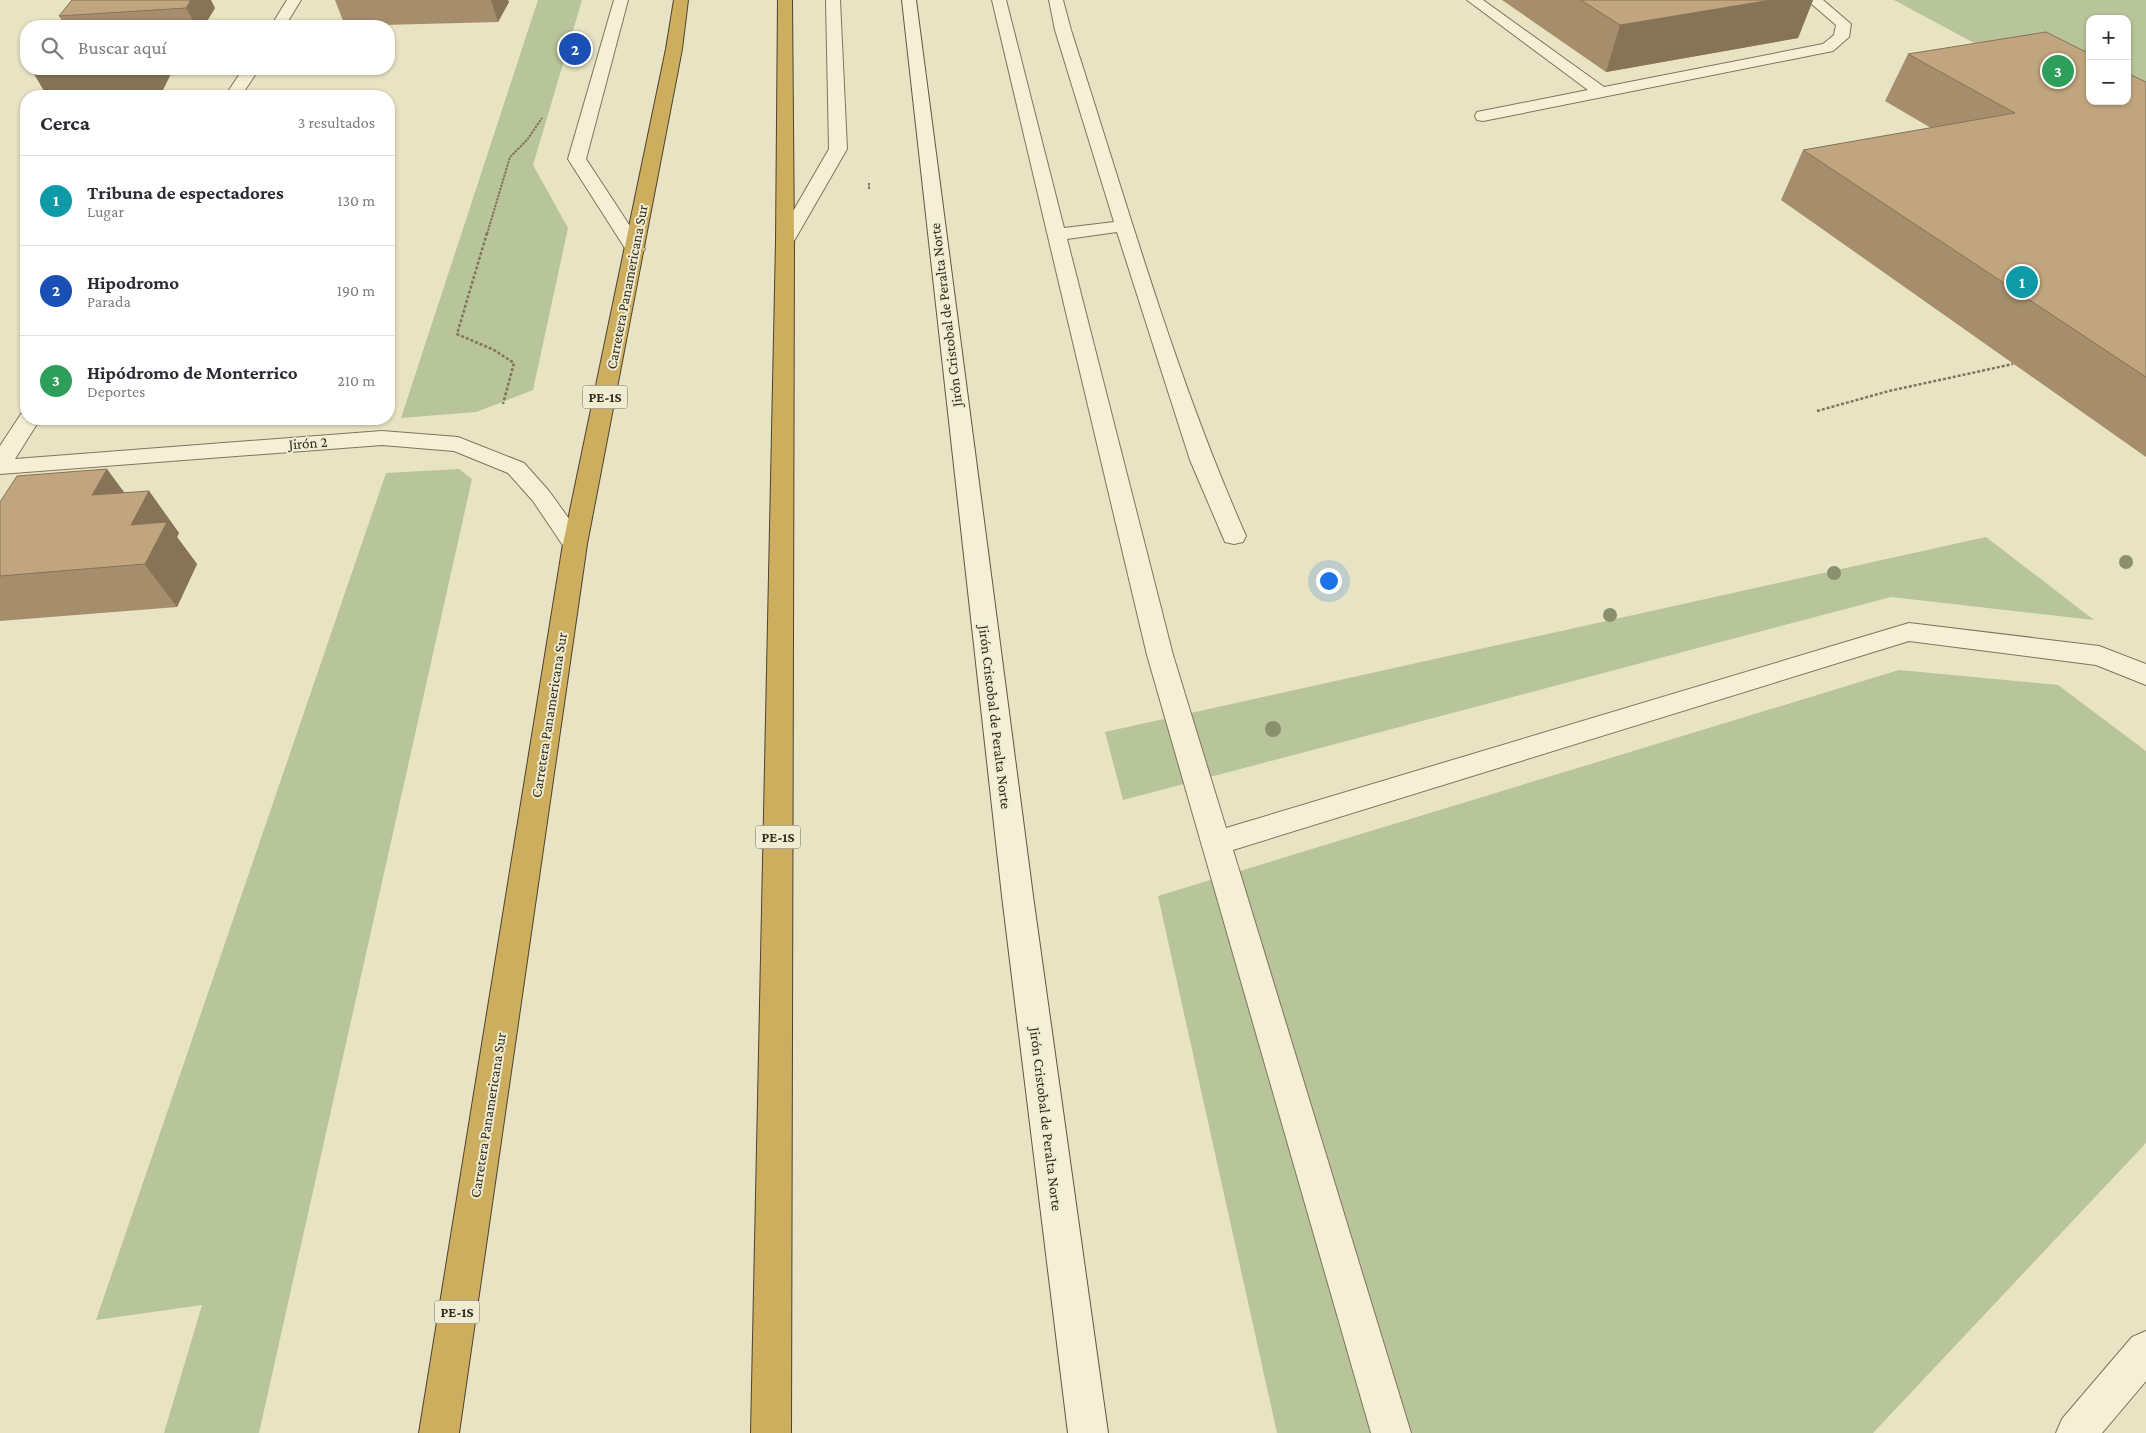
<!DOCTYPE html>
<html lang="es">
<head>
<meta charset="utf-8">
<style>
	:root { --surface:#fff; --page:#f2f2f3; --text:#2b2b33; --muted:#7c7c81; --line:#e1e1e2; --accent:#0b8043 }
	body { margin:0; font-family:"Crimson Pro",serif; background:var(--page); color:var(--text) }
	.controls { position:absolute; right:15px; top:15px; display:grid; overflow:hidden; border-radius:10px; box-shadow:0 1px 4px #0004 }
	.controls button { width:45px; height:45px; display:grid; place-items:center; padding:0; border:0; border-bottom:1px solid var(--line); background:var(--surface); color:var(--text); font:25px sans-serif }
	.you { position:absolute; left:1328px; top:580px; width:18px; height:18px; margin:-12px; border:4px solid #fff; border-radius:50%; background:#1a73e8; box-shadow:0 0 0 8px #1a73e833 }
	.badge { display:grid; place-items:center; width:32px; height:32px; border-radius:50%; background:var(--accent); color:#fff; font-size:16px; font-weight:700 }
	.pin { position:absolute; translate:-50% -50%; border:2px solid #fff; box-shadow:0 1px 5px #0006 }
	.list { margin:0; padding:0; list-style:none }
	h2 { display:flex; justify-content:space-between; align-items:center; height:65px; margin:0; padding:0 20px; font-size:21px }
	h2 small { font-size:16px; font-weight:400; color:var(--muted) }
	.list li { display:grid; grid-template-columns:32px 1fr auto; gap:15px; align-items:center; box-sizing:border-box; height:90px; padding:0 20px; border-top:1px solid var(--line) }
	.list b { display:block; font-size:19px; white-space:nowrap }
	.list p { margin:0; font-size:16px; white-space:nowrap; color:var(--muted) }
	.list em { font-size:16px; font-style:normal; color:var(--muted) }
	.icon { flex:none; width:28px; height:28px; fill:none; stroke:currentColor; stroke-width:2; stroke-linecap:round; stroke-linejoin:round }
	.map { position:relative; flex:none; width:2146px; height:1433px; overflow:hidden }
	.search { position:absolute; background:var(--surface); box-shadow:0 1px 4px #0004; left:20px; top:20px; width:375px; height:55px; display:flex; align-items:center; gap:12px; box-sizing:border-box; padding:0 18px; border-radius:20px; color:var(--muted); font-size:19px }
	.panel { position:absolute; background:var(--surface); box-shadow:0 1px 4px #0004; left:20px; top:90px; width:375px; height:335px; border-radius:20px }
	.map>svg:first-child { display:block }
</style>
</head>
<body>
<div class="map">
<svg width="2146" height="1433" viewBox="0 0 2146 1433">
	<rect width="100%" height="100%" fill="#e8e3c3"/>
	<g fill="#b8c499" fill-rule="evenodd">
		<polygon points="538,0 582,0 533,165 568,228 533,390 476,412 401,418"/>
		<path d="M1894,0H2146V135ZM2090,19H2127V101H2090Z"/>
		<polygon points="459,469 472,479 259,1433 164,1433 202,1305 96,1320 386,473"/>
		<polygon points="1986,537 2094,620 1891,597 1123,800 1105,732"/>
		<polygon points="1899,670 2058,685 2146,751 2146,1143 1873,1433 1277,1433 1158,896"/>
	</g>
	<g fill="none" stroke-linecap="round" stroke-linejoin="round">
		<defs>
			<g id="lane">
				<polygon points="614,0 628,0 586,159 645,249 642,253 628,253 568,159"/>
				<polygon points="826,0 840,0 847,149 794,241 792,245 778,245 776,241 829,149"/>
				<path d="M992,0H1006L1064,228L1114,222L1055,30L1049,0H1063L1071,30C1126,200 1174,373 1246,536L1243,542L1234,544L1225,542L1190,460L1117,232L1067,239L1173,655L1226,828L1909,623L2099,646L2146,664V685L2096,665L1909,641L1233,850L1411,1433H1371L1147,655Z"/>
				<polygon points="1467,0 1483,0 1604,87 1823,44 1834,35 1836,25 1807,0 1823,0 1851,24 1849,37 1833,51 1483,121 1477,120 1475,116 1477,112 1588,90"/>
				<polygon points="2146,1331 2146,1381 2102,1433 2056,1433 2062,1419 2132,1337"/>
			</g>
			<g id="street">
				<polygon points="287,0 301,0 285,26 271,26"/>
				<polygon points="243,69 259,69 241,96 225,96"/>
				<polygon points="26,413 26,419 40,419 15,459 382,431 458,437 524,463 549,491 587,544 584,550 575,552 566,550 533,501 508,473 454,451 382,445 0,474 0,446 21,414"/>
			</g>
			<polygon id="secondary" points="902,0 916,0 1033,896 1108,1433 1068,1433 1002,896"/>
			<g id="highway">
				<polygon points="674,0 688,0 682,49 587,544 459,1433 419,1433 563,544 666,49"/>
				<polygon points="778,0 792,0 794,241 791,1433 751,1433 776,241"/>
			</g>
		</defs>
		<use href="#lane" stroke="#80755c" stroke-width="2"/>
		<use href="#street" stroke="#80755c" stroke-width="2"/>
		<use href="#secondary" stroke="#61563f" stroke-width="2"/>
		<use href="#highway" stroke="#4e4330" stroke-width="2"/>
		<g stroke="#80755c" stroke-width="2" stroke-dasharray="2.5 1" stroke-linecap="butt">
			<polyline points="869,183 869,190"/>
			<polyline points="487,234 510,157 527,140 542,118"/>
		</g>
		<g stroke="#80755c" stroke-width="2.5" stroke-dasharray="3 2" stroke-linecap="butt">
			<polyline points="487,233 457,334 494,350 514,363 503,404"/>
			<polyline points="1817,411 1889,391 2013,364"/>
		</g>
		<use href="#lane" fill="#f4efd5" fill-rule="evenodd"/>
		<use href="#street" fill="#f4efd5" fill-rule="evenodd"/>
		<use href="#secondary" fill="#f4efd5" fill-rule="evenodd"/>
		<use href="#highway" fill="#cdae5e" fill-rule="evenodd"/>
	</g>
	<g fill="#8a8f6e">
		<circle cx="2126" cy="562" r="7"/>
		<circle cx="1834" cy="573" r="7"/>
		<circle cx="1610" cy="615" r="7"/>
		<circle cx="1273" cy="729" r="8"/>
	</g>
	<g fill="#a68e6c">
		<polygon points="72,0 215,8 204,26 65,26 59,16"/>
		<polygon points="335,0 508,0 509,2 498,22 345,26"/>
		<polygon points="1502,0 1813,0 1798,38 1606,72"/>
		<polygon points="1908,54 2146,82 2146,457 1781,200 1803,150 1931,128 1885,101"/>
		<polygon points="149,491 179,533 177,537 197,564 177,607 0,621 0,502"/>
	</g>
	<g fill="#877458">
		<polygon points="191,0 211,0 215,8 204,26 196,26 186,8"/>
		<polygon points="491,0 508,0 509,2 498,22"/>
		<polygon points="1771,0 1813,0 1798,38 1606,72 1620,25"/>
		<polygon points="88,69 173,69 173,70 163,90 96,96 47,96 34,74"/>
		<polygon points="107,469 138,511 149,491 179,533 177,537 197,564 177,607 92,495"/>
	</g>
	<g fill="#c1a57e" stroke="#877458">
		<polygon points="72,0 191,0 186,8 59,16"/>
		<polygon points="1581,0 1771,0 1620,25"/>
		<polygon points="2046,32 2090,54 2090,101 2127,101 2127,73 2146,82 2146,377 1803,150 2015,113 1908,54"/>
		<polygon points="37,69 88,69 34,74"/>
		<polygon points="107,469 92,495 149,491 131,525 167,522 145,564 0,576 0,502 17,476"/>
	</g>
	<g text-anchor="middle" stroke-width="4" stroke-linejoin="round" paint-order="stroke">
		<g fill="#f0ecd2" stroke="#6b6554" stroke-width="1">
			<rect x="582.5" y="385.5" width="45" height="23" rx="4"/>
			<rect x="755.5" y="825.5" width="45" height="23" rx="4"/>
			<rect x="434.5" y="1300.5" width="45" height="23" rx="4"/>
		</g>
		<g font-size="14" font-weight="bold" fill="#322b1e">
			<text x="605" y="402">PE-1S</text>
			<text x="778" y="842">PE-1S</text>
			<text x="457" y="1317">PE-1S</text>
		</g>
		<g font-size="15" fill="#322b1e" stroke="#f0ecd2">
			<text transform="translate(627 287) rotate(-79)" y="5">Carretera Panamericana Sur</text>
			<text transform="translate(946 315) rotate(-97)" y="5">Jirón Cristobal de Peralta Norte</text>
			<text transform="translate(308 443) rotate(-4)" y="5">Jirón 2</text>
			<text transform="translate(549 715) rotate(-81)" y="5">Carretera Panamericana Sur</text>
			<text transform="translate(995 717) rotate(83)" y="5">Jirón Cristobal de Peralta Norte</text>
			<text transform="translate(488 1115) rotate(-81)" y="5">Carretera Panamericana Sur</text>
			<text transform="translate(1046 1119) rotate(83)" y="5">Jirón Cristobal de Peralta Norte</text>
		</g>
	</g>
</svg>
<div class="controls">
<button>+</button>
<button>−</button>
</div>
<div class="you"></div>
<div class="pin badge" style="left:2022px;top:282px;background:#0f9aa8">1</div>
<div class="pin badge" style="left:575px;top:49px;background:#1a4fb4">2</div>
<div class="pin badge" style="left:2058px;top:71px;background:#2e9e5b">3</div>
<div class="search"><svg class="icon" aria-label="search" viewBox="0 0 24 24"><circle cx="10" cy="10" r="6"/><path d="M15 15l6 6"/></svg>Buscar aquí</div>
<section class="panel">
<h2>Cerca<small>3 resultados</small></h2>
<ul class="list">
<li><span class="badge" style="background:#0f9aa8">1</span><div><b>Tribuna de espectadores</b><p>Lugar</p></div><em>130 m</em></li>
<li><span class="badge" style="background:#1a4fb4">2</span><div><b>Hipodromo</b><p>Parada</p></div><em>190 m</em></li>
<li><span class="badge" style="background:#2e9e5b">3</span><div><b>Hipódromo de Monterrico</b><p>Deportes</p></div><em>210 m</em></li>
</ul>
</section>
</div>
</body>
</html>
